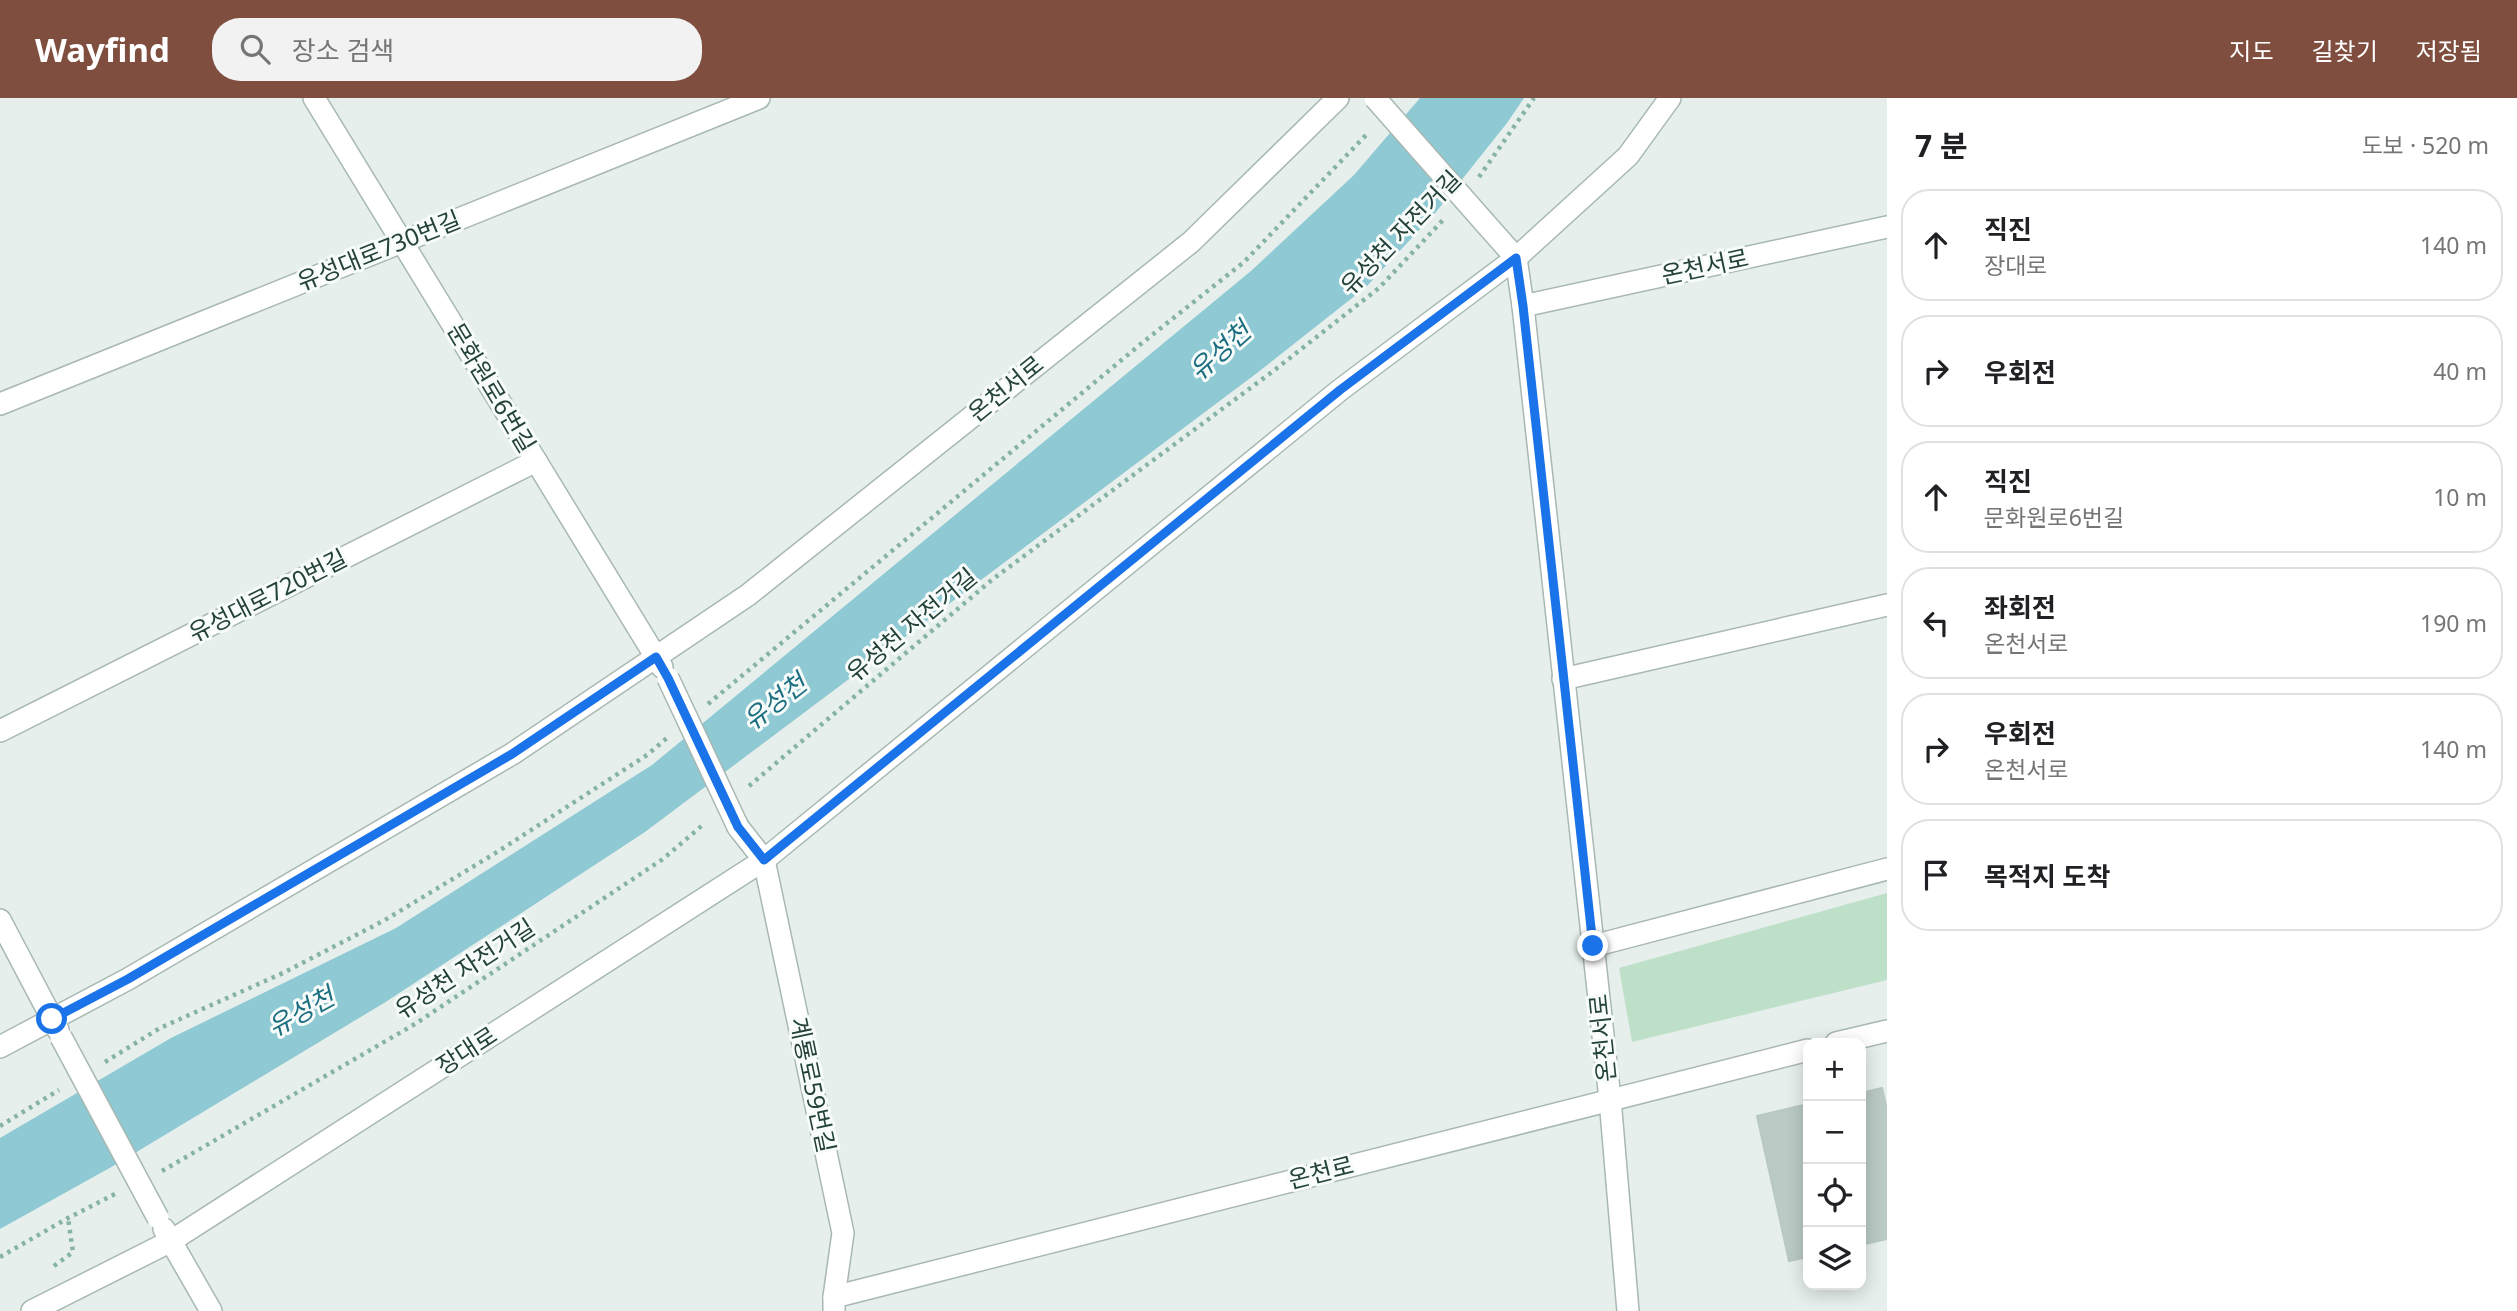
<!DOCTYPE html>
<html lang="ko">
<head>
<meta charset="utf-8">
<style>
	:root { --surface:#fff; --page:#f2f2f2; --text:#202124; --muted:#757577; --line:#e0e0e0; --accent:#7f4e3f }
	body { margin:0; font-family:"Noto Sans","Noto Sans KR",sans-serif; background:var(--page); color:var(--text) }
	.controls { position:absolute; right:21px; bottom:21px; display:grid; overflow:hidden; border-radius:14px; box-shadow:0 4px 18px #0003 }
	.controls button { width:63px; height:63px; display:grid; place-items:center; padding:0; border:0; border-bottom:2px solid var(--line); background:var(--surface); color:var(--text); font:35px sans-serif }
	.stop { position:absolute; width:21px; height:21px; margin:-16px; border:5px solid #1a73e8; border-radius:50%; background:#fff }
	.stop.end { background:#1a73e8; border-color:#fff; box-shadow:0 2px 7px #0008 }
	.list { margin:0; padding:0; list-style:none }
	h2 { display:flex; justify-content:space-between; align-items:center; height:91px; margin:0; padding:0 28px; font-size:30px }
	h2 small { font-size:23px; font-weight:400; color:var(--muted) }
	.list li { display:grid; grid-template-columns:46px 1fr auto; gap:21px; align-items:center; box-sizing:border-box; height:112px; margin:0 14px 14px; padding:0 14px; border:2px solid var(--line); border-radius:28px }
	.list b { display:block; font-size:26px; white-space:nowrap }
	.list p { margin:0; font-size:23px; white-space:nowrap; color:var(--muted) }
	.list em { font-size:23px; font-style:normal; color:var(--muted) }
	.icon { flex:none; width:38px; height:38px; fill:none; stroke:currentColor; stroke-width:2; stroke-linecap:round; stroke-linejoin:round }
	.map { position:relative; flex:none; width:1887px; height:1213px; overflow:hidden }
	header { display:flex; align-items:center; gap:42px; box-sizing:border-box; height:98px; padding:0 35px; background:var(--accent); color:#fff }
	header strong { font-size:33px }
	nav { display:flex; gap:38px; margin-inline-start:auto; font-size:24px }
	.search { width:490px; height:63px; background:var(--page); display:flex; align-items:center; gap:18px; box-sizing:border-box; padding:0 24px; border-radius:28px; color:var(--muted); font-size:26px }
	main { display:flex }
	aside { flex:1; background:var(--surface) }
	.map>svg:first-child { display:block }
</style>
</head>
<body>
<header>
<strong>Wayfind</strong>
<div class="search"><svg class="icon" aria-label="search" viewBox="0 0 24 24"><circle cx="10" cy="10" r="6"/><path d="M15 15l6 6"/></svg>장소 검색</div>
<nav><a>지도</a><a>길찾기</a><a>저장됨</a></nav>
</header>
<main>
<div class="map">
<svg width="1887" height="1213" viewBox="0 0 1887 1213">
	<rect width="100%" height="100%" fill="#e6efeb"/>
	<polygon fill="#bfe0c8" points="1887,795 1887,882 1632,944 1619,870"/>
	<polygon fill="#8ec9d4" points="1420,0 1524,0 1507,25 1436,114 1366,189 1257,275 645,734 384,905 115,1067 0,1131 0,1040 171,940 396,830 652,667 1251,173 1354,77"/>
	<g fill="#bbcac4" stroke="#b8c9c2" stroke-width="2">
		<polygon points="1882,990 1887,1012 1887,1141 1861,1147 1861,995"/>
		<polygon points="1808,1006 1808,1159 1789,1163 1757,1018"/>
	</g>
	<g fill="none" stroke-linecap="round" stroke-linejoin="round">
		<defs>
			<g id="minor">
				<polyline points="314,0 662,569"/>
				<polyline points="1485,125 1516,160 1523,208 1610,1001 1628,1213"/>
				<polyline points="1523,208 1887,129"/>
				<polyline points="0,306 759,0"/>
				<polyline points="1563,581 1887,507"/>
				<polyline points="0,633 536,363"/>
				<polyline points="738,729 764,762 843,1135 834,1199 834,1211"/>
				<polyline points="0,822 58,932"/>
				<polyline points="1593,848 1887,771"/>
				<polyline points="1836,945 1887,933"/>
				<polyline points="0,949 128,881 512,656 748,497 1191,144 1338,0"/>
				<polyline points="164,1131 211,1213"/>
				<polyline points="834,1199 1808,952"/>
				<polyline points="32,1213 171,1143 764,762 1340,292 1516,160 1628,58 1670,0"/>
			</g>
		</defs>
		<use href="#minor" stroke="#a8b8b2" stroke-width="24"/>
		<g stroke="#86b3a5" stroke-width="4.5" stroke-dasharray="3.5 5" stroke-linecap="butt">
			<polyline points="1479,79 1534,0"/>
			<polyline points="708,606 1142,245 1244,164 1368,35"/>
			<polyline points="749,688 993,481 1272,274 1379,190 1444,121"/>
			<polyline points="105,964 160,930 283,875 385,822 494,756 647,657 667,640"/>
			<polyline points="0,1028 59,992"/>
			<polyline points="162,1073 415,926 663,761 705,725"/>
			<polyline points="0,1159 68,1120 117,1095"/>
			<polyline points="54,1168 73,1154 68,1120"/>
		</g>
		<use href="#minor" stroke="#fff" stroke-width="21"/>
		<defs>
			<g id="minor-bridge">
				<polyline points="1375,0 1485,125"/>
				<polyline points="668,580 738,729"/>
				<polyline points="61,939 158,1120"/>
			</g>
		</defs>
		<use href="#minor-bridge" stroke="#a8b8b2" stroke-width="24" stroke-linecap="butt"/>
		<use href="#minor-bridge" stroke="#fff" stroke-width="21"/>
	</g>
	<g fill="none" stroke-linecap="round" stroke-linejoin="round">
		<polyline stroke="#1a73e8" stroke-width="9" points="52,921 128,881 512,656 656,559 668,580 738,729 764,762 1340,292 1516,160 1523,208 1593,848"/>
	</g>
	<g text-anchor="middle" stroke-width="6" stroke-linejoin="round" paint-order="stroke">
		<g font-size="24" fill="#24423a" stroke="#f7fbf9">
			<text transform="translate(1401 135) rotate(-46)" y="8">유성천 자전거길</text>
			<text transform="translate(379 153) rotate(-22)" y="8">유성대로730번길</text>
			<text transform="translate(1705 169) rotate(-12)" y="8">온천서로</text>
			<text transform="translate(491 290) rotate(59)" y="8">문화원로6번길</text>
			<text transform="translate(1006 291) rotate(-39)" y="8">온천서로</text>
			<text transform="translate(268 498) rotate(-27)" y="8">유성대로720번길</text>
			<text transform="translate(912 527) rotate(-40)" y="8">유성천 자전거길</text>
			<text transform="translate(465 871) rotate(-33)" y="8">유성천 자전거길</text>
			<text transform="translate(1603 940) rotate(-96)" y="8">온천서로</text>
			<text transform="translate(467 953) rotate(-33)" y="8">장대로</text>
			<text transform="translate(812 987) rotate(78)" y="8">계룡로59번길</text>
			<text transform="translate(1321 1075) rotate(-14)" y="8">온천로</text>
		</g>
		<g font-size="26" font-style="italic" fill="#1c6f80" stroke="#f7fbf9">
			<text transform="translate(1220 253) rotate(-42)" y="9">유성천</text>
			<text transform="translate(775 604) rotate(-38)" y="9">유성천</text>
			<text transform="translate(301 914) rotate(-29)" y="9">유성천</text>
		</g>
	</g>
</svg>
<div class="controls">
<button>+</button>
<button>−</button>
<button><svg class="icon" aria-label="locate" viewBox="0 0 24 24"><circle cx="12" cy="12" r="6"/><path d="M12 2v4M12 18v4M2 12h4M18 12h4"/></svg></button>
<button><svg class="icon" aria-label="layers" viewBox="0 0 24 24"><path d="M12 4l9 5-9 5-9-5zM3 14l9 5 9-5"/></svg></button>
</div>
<div class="stop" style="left:52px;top:921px"></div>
<div class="stop end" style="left:1593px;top:848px"></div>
</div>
<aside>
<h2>7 분<small>도보 · 520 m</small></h2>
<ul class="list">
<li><svg class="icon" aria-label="ahead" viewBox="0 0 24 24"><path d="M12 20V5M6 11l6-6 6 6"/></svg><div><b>직진</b><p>장대로</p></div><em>140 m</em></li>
<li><svg class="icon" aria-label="right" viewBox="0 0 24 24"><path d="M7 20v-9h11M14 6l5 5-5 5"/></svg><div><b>우회전</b></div><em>40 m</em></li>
<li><svg class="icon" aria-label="ahead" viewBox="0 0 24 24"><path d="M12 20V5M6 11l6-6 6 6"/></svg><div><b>직진</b><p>문화원로6번길</p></div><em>10 m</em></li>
<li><svg class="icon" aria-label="left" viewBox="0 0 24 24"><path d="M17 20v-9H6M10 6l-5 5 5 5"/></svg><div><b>좌회전</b><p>온천서로</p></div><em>190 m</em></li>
<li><svg class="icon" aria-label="right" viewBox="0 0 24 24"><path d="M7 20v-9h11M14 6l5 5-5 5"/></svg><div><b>우회전</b><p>온천서로</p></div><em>140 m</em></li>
<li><svg class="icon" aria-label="arrive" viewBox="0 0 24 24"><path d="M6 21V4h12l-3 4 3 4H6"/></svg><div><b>목적지 도착</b></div></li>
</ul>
</aside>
</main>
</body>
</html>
